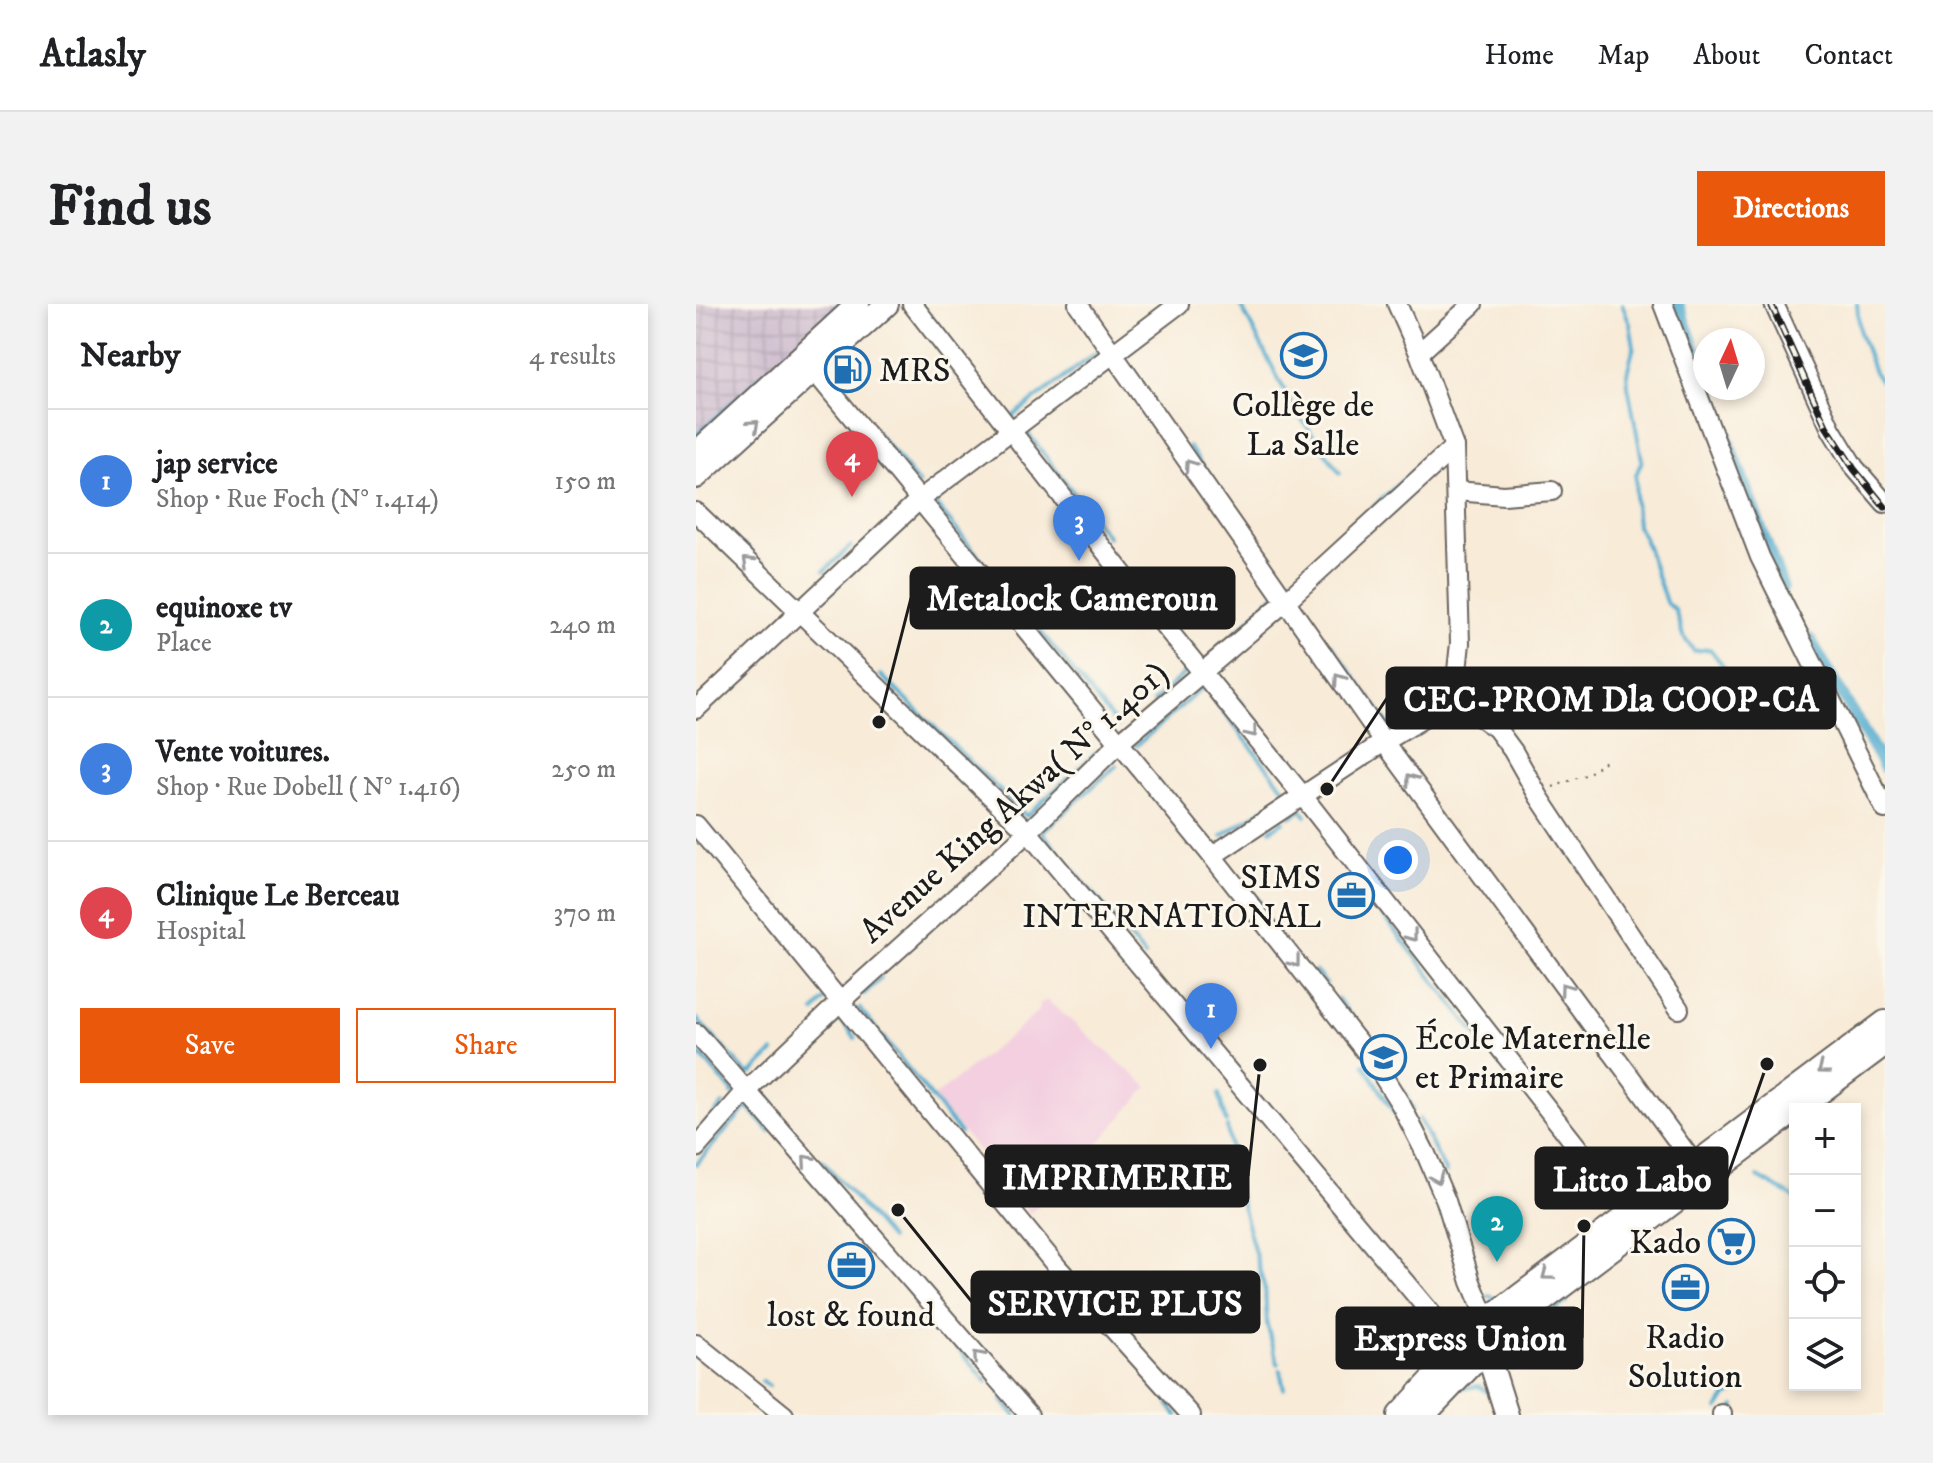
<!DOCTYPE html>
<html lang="en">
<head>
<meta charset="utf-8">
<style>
	:root { --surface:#fff; --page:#f2f2f2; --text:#202124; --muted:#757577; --line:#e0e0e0; --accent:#ea580c }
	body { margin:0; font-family:"IM FELL DW Pica",serif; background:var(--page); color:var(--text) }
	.controls { position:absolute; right:24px; bottom:24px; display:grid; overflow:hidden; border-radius:0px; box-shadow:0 4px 12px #0003 }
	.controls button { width:72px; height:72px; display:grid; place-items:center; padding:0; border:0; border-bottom:2px solid var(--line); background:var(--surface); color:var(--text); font:40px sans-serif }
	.compass { position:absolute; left:997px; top:24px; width:72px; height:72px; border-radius:50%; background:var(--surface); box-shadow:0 4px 12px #0003; rotate:4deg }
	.you { position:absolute; left:702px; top:556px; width:28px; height:28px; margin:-20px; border:6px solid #fff; border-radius:50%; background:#1a73e8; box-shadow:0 0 0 12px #1a73e833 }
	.badge { display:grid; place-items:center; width:52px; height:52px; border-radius:50%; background:var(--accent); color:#fff; font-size:26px; font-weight:700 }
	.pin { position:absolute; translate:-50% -66px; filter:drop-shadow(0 2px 4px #0008) }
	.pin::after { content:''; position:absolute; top:42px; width:28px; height:24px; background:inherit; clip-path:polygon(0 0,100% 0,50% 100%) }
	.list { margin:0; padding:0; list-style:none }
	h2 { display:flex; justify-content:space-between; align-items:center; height:104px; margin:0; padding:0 32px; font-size:34px }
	h2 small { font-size:26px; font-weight:400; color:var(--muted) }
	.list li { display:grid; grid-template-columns:52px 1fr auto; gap:24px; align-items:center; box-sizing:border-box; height:144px; padding:0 32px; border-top:2px solid var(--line) }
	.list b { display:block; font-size:30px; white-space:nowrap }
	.list p { margin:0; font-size:26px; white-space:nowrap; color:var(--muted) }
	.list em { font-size:26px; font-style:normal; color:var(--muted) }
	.actions { display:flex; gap:16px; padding:24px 32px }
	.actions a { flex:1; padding:18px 0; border:2px solid var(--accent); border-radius:0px; text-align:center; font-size:28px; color:var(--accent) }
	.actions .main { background:var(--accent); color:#fff }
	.icon { flex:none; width:44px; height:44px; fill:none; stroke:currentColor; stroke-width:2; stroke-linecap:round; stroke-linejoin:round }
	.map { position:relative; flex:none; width:1189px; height:1111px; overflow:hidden; border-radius:0px }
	header { display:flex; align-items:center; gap:48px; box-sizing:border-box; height:112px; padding:0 40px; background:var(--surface); border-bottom:2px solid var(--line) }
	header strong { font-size:38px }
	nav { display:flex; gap:44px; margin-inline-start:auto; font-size:28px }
	.intro { display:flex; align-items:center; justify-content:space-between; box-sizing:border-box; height:192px; padding:0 48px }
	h1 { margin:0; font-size:56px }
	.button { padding:20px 36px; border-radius:0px; background:var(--accent); color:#fff; font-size:28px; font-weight:700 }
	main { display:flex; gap:48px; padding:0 48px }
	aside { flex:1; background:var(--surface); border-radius:0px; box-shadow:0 4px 12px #0003 }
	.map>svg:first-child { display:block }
</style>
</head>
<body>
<header>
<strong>Atlasly</strong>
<nav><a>Home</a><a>Map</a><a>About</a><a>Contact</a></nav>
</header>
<div class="intro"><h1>Find us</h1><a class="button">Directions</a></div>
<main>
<aside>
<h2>Nearby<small>4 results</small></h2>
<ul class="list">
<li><span class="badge" style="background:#3f7fe0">1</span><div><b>jap service</b><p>Shop · Rue Foch (N° 1.414)</p></div><em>150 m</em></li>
<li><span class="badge" style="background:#0f9aa8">2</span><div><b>equinoxe tv</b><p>Place</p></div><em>240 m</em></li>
<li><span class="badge" style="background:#3f7fe0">3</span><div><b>Vente voitures.</b><p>Shop · Rue Dobell ( N° 1.416)</p></div><em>250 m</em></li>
<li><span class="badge" style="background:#e0444e">4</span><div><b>Clinique Le Berceau</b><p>Hospital</p></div><em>370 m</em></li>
</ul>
<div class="actions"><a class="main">Save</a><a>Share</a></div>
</aside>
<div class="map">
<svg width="1189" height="1111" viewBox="0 0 1189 1111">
	<defs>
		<pattern id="industrial-grid" width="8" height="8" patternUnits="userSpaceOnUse" patternTransform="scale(2)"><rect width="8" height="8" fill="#cfbdcf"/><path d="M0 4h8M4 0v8" fill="none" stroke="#b1a2b1"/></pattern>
	</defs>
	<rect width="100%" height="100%" fill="#fbf7ec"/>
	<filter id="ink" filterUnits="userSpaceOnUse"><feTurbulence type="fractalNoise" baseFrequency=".0125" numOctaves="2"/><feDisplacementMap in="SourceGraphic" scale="16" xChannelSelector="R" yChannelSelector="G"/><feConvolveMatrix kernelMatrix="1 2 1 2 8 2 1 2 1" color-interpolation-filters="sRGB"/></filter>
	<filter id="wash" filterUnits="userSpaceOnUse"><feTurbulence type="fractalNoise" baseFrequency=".006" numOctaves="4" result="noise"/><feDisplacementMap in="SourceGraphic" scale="32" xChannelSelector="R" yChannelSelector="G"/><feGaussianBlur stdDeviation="1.8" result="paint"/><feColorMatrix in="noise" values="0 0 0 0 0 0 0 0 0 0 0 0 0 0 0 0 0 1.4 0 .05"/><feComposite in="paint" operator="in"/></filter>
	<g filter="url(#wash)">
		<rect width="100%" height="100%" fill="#f8ebd8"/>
		<polygon fill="#f3cfe0" points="351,696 452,783 363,884 334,909 238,793 330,719 343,706 344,699"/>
		<polygon fill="url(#industrial-grid)" points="0,0 148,0 0,131"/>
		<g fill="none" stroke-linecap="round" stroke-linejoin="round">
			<g stroke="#51accf" stroke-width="4">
				<polyline points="544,0 597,103 644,169"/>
				<polyline points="926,0 934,20 938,42 931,69 932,82 946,156 940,171 939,198 941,222 947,231 970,298 979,306 987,332 998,347 1014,345 1029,364"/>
				<polyline points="1161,0 1164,29 1178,68 1189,82"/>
				<polyline points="137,75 223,180"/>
				<polyline points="358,105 416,62 418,65"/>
				<polyline points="317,112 404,46 403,44"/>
				<polyline points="330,127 412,233"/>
				<polyline points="0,131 144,0"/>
				<polyline points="493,143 591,281 748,139"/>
				<polyline points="237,197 422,422"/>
				<polyline points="48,241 55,247"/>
				<polyline points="66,258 102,292 107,287"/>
				<polyline points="128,267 155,242"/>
				<polyline points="537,331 579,291"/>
				<polyline points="635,340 694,423 750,385"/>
				<polyline points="524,364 521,369 574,436"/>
				<polyline points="185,371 330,512 400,449"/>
				<polyline points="517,395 590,487"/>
				<polyline points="457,398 493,365"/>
				<polyline points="440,442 507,383 509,385"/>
				<polyline points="421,461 346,528 449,652"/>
				<polyline points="283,495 290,502"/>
				<polyline points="594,513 605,506 610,512"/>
				<polyline points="574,526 588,517"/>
				<polyline points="526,532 588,492"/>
				<polyline points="657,573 805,762"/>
				<polyline points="554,586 565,599"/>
				<polyline points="619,667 630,680"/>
				<polyline points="168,690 185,674"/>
				<polyline points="642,695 697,769"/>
				<polyline points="163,704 182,727"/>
				<polyline points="118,708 129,695"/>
				<polyline points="0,714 51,769 56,769 77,748"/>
				<polyline points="145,716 159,734"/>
				<polyline points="186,732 264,829"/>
				<polyline points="0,746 37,788 36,790"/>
				<polyline points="668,760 703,817 722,855"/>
				<polyline points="94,761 143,716"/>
				<polyline points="708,787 717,805"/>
				<polyline points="523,790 530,818"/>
				<polyline points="70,792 77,799"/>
				<polyline points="723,815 750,869"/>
				<polyline points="531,823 540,879 569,986 571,1021 582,1060"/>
				<polyline points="4,825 27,800"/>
				<polyline points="0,830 2,828"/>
				<polyline points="126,856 194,935"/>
				<polyline points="0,860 49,805 54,805 74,828"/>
				<polyline points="1062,873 1099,894"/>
				<polyline points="135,898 153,918"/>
				<polyline points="211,985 291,1078"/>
				<polyline points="793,992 803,996"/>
				<polyline points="763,1027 772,1011"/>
				<polyline points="820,1035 870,998"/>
				<polyline points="584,1066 588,1085"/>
				<polyline points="66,1077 73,1082"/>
				<polyline points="768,1084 783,1082 796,1091"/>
				<polyline points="306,1096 319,1111"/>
				<polyline points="472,1100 481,1111"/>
				<polyline points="1022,1105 1030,1092 1046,1085"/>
				<polyline points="1034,1111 1039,1102"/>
			</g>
			<g stroke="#51accf" stroke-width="12">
				<polyline points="982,0 1009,72"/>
				<polyline points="1013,84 1087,284"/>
				<polyline points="1114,335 1189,464"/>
			</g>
		</g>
	</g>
	<g filter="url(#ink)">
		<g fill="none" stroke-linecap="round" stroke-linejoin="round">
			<defs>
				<g id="minor">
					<polyline points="216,0 437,283 606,491 940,918"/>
					<polyline points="382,0 688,438 1005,869"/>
					<polyline points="967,0 1064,253 1189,505"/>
					<polyline points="1078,0 1135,125 1158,163 1189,199"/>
					<polyline points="723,49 777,0"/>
					<polyline points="110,57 516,552 680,761 705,801 730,850 750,897 775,978 791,1016"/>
					<polyline points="760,187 808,191 856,187"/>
					<polyline points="0,208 332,528 764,1044"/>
					<polyline points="754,398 777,408 800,424 817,447 843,493 983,705"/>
					<polyline points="0,405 223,196 483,0"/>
					<polyline points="0,521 362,964 495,1111"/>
					<polyline points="516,552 688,438 754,398 761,367 764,339 758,143 723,49 701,0"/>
					<polyline points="0,729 333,1111"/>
					<polyline points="0,844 51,786 146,696 332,528 423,439 589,298 758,143"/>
					<polyline points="0,1040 88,1111"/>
					<polyline points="1026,1111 1026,1110"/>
				</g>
				<g id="major">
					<polyline points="0,149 162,0"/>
					<polyline points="0,173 191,0"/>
					<polyline points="1102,805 1189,740"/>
					<polyline points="782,1037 795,1060 811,1111"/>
					<polyline points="703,1111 791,1016 1189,718"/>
					<polyline points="728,1111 812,1023 1099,807"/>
				</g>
			</defs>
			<use href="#minor" stroke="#69645e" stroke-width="22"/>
			<use href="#major" stroke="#69645e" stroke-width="26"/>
			<polyline stroke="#69645e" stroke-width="2" stroke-dasharray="2 6" stroke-linecap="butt" points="857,483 892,470 909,457"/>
			<use href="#minor" stroke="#fff" stroke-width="18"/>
			<use href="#major" stroke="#fff" stroke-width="22"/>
			<defs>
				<polyline id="rail" points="1075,0 1130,122 1158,165 1189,203"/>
			</defs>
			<use href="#rail" stroke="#1c1c1c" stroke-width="7"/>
			<use href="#rail" stroke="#fbf7ec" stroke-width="4" stroke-dasharray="12" stroke-linecap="butt"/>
		</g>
		<defs><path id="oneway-chevron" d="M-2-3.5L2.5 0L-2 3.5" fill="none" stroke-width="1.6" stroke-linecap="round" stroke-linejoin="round" transform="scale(2)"/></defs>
		<g stroke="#999">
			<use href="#oneway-chevron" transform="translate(58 121) rotate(-42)"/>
			<use href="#oneway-chevron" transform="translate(494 161) rotate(-125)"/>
			<use href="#oneway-chevron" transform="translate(52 258) rotate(-136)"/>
			<use href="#oneway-chevron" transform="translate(643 375) rotate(-125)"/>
			<use href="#oneway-chevron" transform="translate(556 428) rotate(51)"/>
			<use href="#oneway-chevron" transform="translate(715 475) rotate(-126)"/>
			<use href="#oneway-chevron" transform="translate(716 632) rotate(52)"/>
			<use href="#oneway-chevron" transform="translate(599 658) rotate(52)"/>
			<use href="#oneway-chevron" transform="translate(869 684) rotate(-126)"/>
			<use href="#oneway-chevron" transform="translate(1127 765) rotate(143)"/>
			<use href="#oneway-chevron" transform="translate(111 856) rotate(-131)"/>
			<use href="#oneway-chevron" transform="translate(741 874) rotate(67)"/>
			<use href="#oneway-chevron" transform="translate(851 971) rotate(143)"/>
			<use href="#oneway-chevron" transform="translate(282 1052) rotate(-131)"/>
		</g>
	</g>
	<defs>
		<symbol id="school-ring" viewBox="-11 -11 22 22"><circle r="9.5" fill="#fbf7ec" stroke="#1f6fb2" stroke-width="1.5"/><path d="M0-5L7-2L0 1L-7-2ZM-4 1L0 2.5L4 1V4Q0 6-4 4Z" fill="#1f6fb2"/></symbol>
		<symbol id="fuel-ring" viewBox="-11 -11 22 22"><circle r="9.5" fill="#fbf7ec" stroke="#1f6fb2" stroke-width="1.5"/><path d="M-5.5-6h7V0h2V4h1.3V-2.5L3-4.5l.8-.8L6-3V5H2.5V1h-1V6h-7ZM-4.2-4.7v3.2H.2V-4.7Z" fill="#1f6fb2"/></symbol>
		<symbol id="office-ring" viewBox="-11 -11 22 22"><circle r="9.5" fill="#fbf7ec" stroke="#1f6fb2" stroke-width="1.5"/><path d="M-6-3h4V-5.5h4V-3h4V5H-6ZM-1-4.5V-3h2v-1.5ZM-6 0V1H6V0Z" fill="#1f6fb2"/></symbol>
		<symbol id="supermarket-ring" viewBox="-11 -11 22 22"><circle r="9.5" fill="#fbf7ec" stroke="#1f6fb2" stroke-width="1.5"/><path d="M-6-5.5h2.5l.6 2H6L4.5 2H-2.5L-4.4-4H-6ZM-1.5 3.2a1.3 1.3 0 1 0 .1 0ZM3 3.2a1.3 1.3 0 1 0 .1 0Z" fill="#1f6fb2"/></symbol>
	</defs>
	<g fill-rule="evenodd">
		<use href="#school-ring" x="582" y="26" width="51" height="51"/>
		<use href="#fuel-ring" x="126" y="40" width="51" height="51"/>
		<use href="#office-ring" x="630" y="566" width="51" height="51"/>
		<use href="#school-ring" x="662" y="728" width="51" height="51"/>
		<use href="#supermarket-ring" x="1010" y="912" width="51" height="51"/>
		<use href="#office-ring" x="130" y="936" width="51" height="51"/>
		<use href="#office-ring" x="964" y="958" width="51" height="51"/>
	</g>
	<g text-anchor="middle" stroke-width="6" stroke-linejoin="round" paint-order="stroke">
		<g font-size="34" fill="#1c1c1c" stroke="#fbf7ec">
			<text x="183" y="77" text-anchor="start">MRS</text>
			<text x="607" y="112">Collège de<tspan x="607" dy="39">La Salle</tspan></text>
			<text x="625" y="584" text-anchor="end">SIMS<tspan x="625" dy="39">INTERNATIONAL</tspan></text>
			<text x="719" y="745" text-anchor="start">École Maternelle<tspan x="719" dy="39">et Primaire</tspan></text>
			<text x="1005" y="949" text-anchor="end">Kado</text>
			<text x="155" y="1022">lost &amp; found</text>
			<text x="989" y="1044">Radio<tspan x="989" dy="39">Solution</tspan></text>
		</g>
		<g font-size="34" fill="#1c1c1c" stroke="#fbf7ec">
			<text transform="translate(317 497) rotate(-42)" y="12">Avenue King Akwa( N° 1.401)</text>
		</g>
	</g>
	<path fill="none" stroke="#1c1c1c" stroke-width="3" d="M183 418L215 294M631 485L691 394M564 761L552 872M1071 760L1031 874M202 906L276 998M888 922L886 1034"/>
	<g fill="#1c1c1c" stroke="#fbf7ec" stroke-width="3">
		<circle cx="183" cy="418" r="8"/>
		<circle cx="631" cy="485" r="8"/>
		<circle cx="564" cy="761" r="8"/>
		<circle cx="1071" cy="760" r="8"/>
		<circle cx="202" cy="906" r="8"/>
		<circle cx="888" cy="922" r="8"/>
	</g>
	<g fill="#1c1c1c" stroke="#1c1c1c" stroke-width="3">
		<rect x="215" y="264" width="323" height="60" rx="8"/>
		<rect x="691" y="364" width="448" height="60" rx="8"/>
		<rect x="290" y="842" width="262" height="60" rx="8"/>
		<rect x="840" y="844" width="191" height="60" rx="8"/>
		<rect x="276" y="968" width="287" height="60" rx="8"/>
		<rect x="641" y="1004" width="245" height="60" rx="8"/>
	</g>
	<g font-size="36" text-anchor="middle" font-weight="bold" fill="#fff">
		<text x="376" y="306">Metalock Cameroun</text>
		<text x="915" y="407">CEC-PROM Dla COOP-CA</text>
		<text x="421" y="885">IMPRIMERIE</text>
		<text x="936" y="887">Litto Labo</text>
		<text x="419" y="1011">SERVICE PLUS</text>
		<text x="764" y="1046">Express Union</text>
	</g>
</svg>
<div class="controls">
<button>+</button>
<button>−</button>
<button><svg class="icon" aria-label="locate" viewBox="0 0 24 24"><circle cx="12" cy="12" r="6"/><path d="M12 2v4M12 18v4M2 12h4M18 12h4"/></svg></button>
<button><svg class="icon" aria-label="layers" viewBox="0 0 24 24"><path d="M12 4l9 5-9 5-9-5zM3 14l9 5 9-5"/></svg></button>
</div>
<svg class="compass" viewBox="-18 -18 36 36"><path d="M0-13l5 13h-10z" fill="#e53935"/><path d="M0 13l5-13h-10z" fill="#757577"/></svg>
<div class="you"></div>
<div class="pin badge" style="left:515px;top:745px;background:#3f7fe0">1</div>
<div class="pin badge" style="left:801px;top:958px;background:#0f9aa8">2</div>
<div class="pin badge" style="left:383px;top:257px;background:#3f7fe0">3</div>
<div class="pin badge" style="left:156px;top:193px;background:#e0444e">4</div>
</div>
</main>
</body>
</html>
